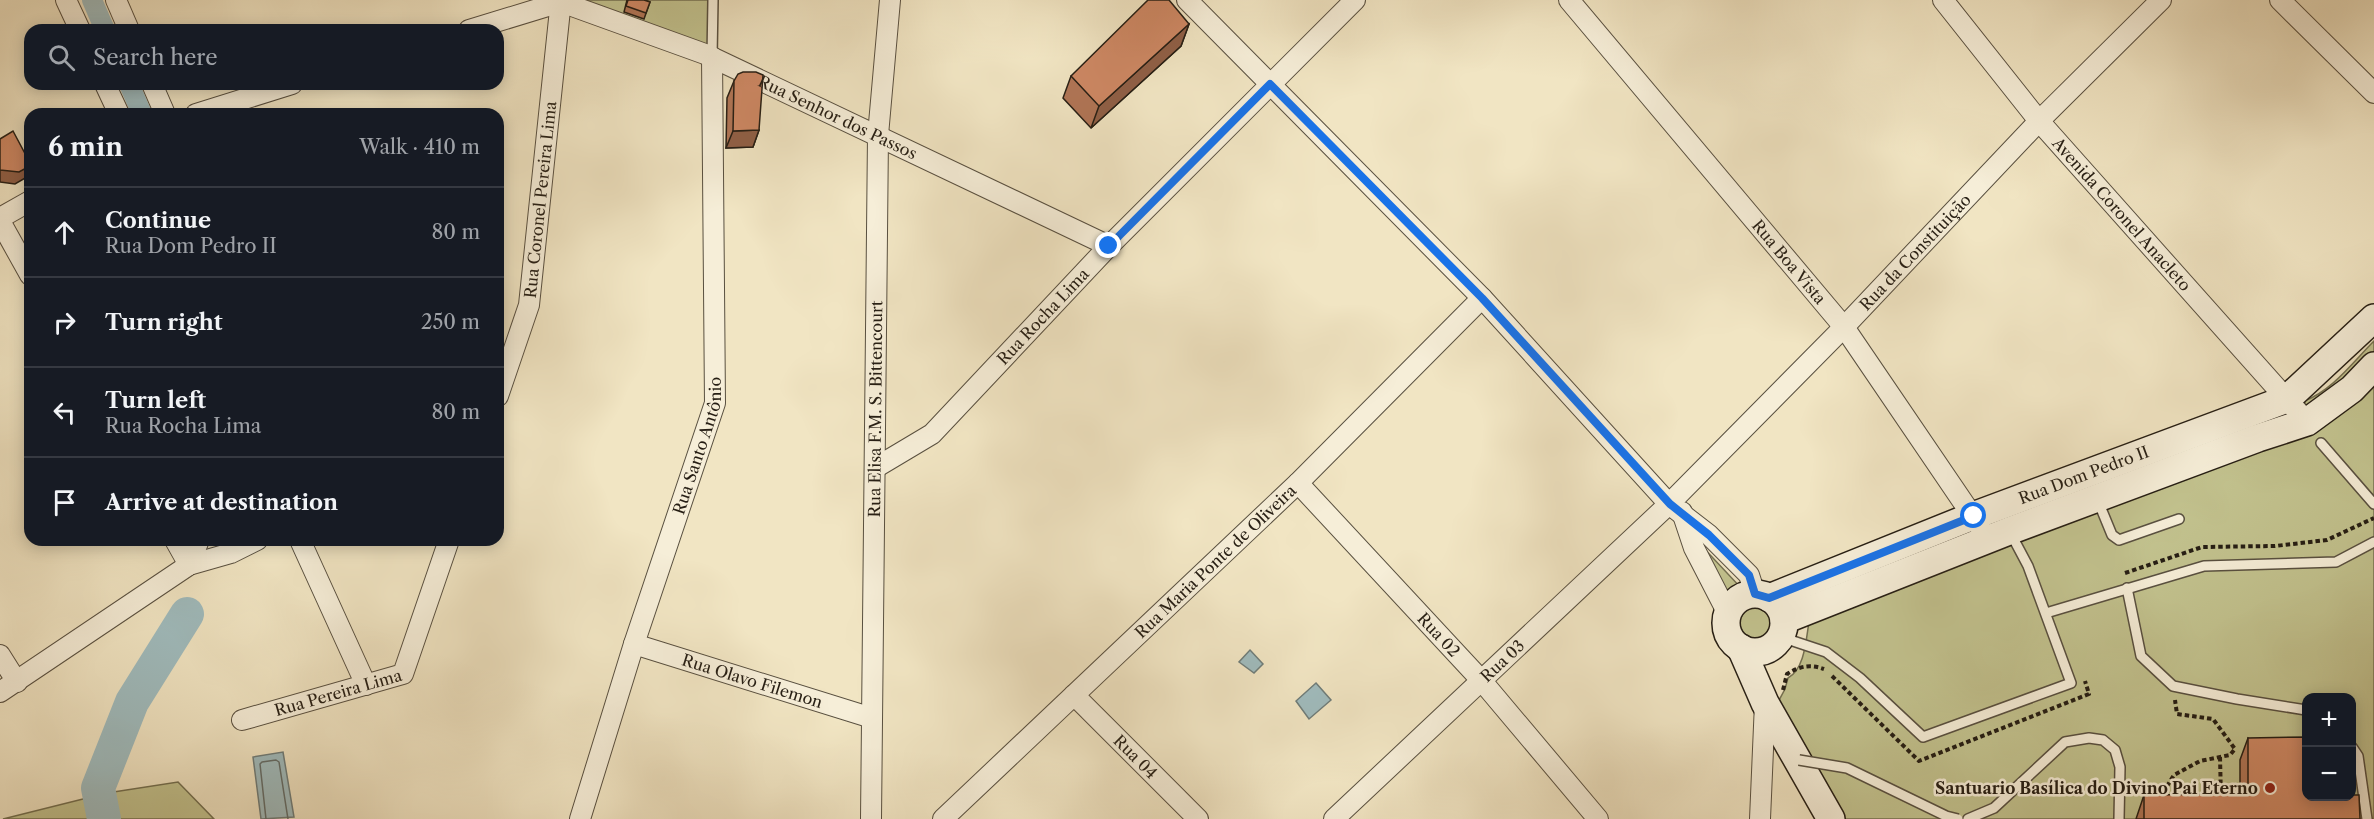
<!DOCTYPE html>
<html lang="en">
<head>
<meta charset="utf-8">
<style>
	:root { --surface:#171b24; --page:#20242c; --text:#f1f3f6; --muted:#9ea1a6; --line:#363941 }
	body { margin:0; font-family:"Libre Caslon Text",serif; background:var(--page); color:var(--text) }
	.controls { position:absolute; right:18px; bottom:18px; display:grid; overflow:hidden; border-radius:12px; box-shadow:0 3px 15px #0003 }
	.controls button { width:54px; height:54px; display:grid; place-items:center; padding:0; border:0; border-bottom:2px solid var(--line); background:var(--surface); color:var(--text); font:30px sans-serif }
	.stop { position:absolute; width:18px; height:18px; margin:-14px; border:4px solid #1a73e8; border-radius:50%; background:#fff }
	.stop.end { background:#1a73e8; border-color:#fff; box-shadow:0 2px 6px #0008 }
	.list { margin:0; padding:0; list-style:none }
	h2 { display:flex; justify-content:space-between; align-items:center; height:78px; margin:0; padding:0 24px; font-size:26px }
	h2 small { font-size:20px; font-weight:400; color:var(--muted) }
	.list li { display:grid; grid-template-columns:39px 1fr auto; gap:18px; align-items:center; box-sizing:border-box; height:90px; padding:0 24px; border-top:2px solid var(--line) }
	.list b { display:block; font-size:22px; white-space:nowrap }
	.list p { margin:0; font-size:20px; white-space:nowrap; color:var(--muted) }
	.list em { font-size:20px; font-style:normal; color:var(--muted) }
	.icon { flex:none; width:33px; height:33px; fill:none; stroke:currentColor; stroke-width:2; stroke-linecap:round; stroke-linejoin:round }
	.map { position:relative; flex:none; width:2374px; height:819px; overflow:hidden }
	.search { position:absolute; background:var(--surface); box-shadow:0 3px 15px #0003; left:24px; top:24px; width:480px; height:66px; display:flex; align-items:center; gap:15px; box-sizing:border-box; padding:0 21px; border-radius:18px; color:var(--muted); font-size:22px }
	.panel { position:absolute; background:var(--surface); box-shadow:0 3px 15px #0003; left:24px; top:108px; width:480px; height:438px; border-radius:18px }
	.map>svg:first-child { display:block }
</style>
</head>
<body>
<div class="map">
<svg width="2374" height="819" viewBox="0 0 2374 819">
	<rect width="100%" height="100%" fill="#f1e5c3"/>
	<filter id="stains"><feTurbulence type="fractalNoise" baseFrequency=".00333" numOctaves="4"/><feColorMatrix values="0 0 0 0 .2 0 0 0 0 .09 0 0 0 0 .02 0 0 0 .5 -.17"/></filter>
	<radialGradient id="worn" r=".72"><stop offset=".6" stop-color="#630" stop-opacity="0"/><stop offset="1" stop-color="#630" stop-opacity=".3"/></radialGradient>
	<g fill="#c2c28e" stroke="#747051" stroke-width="1.5" fill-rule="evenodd">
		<polygon points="564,0 710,0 710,53"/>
		<path d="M2374,341V357L2307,407L2304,401C2332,391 2353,362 2374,341Z"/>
		<path d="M2374,383V819H1840L1777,704L1785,689L1788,678C1805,669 1806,639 1809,622L2049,530ZM2306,698H2352V796H2306Z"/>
		<polygon points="1698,542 1743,590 1728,600"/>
		<circle cx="1756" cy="623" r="16"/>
		<polygon points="178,782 214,819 3,819 107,793"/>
	</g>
	<g fill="#a0bcbe" stroke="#6f7d7a" stroke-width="1.5">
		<polygon points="1250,650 1263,664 1254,673 1239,662"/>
		<polygon points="1316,683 1331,700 1309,719 1296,701"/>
		<polygon points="283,752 294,817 261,819 253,757"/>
	</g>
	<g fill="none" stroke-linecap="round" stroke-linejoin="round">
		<polyline stroke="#636d69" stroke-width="1.5" points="266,819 260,764 262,762 276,760 279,762 288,819"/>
		<g stroke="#a0bcbe" stroke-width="20">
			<polyline points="92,0 105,30"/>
			<polyline points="129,84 142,114"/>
		</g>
		<polyline stroke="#a0bcbe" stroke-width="34" points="104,819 98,788 132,702 187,614"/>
		<defs>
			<g id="lane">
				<polyline points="712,57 713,0"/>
				<polyline points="2321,443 2374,504"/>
				<polyline points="2098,501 2112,535 2119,540 2179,519"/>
				<polyline points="2127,588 2141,656 2173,686 2237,699 2306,710"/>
				<polyline points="2046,613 2204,566 2336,562 2374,542"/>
				<polyline points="1781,637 1826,652 1860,678 1923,737 2071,683 2028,566 2011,534"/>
				<polyline points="2352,747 2358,756 2367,819"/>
				<polyline points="1968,819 1994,808 2065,742 2089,738 2103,740 2115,750 2120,767 2119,819"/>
			</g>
			<g id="street">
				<polyline points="66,0 80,30"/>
				<polyline points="116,0 129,30"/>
				<polyline points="1187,0 1482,298 1669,504 1709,535 1749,575 1755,594"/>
				<path id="s1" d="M1569,0L1844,327L1980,527"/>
				<path id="s2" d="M1943,0L2039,121L2307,422"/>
				<polyline points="2280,0 2374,93"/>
				<path id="s3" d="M561,2L705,54L1109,246"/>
				<polyline points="469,30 561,2"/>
				<polyline points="105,84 119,114"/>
				<polyline points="152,84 165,114"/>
				<polyline points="196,114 292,84"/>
				<polyline points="0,218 30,201"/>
				<polyline points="0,221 30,275"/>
				<path id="s4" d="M498,396L529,305L561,0"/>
				<path id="s5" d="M875,468L932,434L1109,246L1355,0"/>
				<path id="s6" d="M1298,483L1481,680L1598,819"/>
				<polyline points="1682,512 1694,548 1728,614"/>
				<polyline points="175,540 189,565"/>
				<polyline points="300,540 366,685"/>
				<polyline points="189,565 199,540"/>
				<path id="s7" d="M634,644L872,718"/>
				<polyline points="0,655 17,682"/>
				<polyline points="0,692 189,565 231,553 257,540"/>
				<path id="s8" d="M1074,695L1198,819"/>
				<path id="s9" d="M242,720L403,674L449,540"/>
				<path id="s10" d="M580,819L634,644L715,403L712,57"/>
				<path id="s11" d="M871,819L878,135L890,0"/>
				<path id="s12" d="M943,819L1298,483L1482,298"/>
				<path id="s13" d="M1334,819L1669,504L1844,327L2039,121L2161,0"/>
				<polyline points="1760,819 1765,703"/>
			</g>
			<g id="secondary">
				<circle cx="1755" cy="623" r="29"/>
				<path id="s14" d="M1769,598L1973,516L2287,399L2374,318"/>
				<polyline points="1784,620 2009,531 2258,438 2307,422 2352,389 2374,366"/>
				<polyline points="1741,648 1765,703 1831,819"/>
			</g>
		</defs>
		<use href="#lane" stroke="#595040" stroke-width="12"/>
		<use href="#street" stroke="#595040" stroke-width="22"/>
		<use href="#secondary" stroke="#261e14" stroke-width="30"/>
		<g stroke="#261e14" stroke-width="4" stroke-dasharray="4.5 3" stroke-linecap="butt">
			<polyline points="2125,573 2202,547 2275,546 2327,540 2374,518"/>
			<polyline points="1832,676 1919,761 2089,694 2085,681"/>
			<path d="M1783,690L1787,674C1800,666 1810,664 1824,669"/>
			<polyline points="2220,757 2221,798"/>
			<polyline points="2159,799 2174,775 2200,761 2230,755 2235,749 2213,719 2177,714 2175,700"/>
		</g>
		<use href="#lane" stroke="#f6eed8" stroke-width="9"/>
		<use href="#street" stroke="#f6eed8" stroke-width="20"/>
		<use href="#secondary" stroke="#f6eed8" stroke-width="27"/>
		<defs>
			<polyline id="lane-bridge" points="1799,760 1847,768 1946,816 1958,819"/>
		</defs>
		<use href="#lane-bridge" stroke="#595040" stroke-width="12" stroke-linecap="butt"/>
		<use href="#lane-bridge" stroke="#f6eed8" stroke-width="9"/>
	</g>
	<g fill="#b17556" stroke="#261e14" stroke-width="1.5">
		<polygon points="627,0 644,0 650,2 644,19 624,12"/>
		<polygon points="1189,24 1181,46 1091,128 1063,98 1071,76"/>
		<polygon points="734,81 759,130 753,147 726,148 727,98"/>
		<polygon points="2248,738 2307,796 2360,819 2136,819 2144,795 2240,794 2240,760"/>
	</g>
	<g fill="#905f46" stroke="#261e14" stroke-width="1.5">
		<polygon points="1189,24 1181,46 1091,128 1099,106"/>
		<polygon points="759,130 753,147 726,148 733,131"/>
		<polygon points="30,166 27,177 15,184 0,182 0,170"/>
	</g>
	<g fill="#ce8864" stroke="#261e14" stroke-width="1.5">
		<polygon points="628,0 644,0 650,2 646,13 626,6"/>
		<polygon points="1148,0 1169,0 1189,24 1099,106 1071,76"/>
		<polygon points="743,72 756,72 763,75 759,130 733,131 734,81 738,74"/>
		<polygon points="13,131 30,163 30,166 19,172 0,170 0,139"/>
		<polygon points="2307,737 2307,796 2352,796 2352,795 2359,795 2360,819 2144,819 2144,795 2248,794 2248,738"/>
	</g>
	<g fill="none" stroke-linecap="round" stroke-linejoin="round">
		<polyline stroke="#1a73e8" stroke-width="8" points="1109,246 1270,84 1482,298 1670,504 1709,535 1749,575 1755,594 1769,598 1974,516"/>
	</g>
	<circle fill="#8f2418" stroke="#f6eed8" stroke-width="2" cx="2270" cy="788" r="6"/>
	<g text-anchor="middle" stroke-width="5" stroke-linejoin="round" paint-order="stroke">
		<g font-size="16" fill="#261e14" stroke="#f6eed8">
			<text dy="6" stroke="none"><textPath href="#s3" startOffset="300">Rua Senhor dos Passos</textPath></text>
			<text dy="6" stroke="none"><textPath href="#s4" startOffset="202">Rua Coronel Pereira Lima</textPath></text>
			<text dy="6" stroke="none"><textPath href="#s2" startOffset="279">Avenida Coronel Anacleto</textPath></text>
			<text dy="6" stroke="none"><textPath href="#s13" startOffset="812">Rua da Constituição</textPath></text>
			<text dy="6" stroke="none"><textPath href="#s1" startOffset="342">Rua Boa Vista</textPath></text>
			<text dy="6" stroke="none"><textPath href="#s5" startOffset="228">Rua Rocha Lima</textPath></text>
			<text dy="6" stroke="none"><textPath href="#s11" startOffset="410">Rua Elisa F.M. S. Bittencourt</textPath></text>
			<text dy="6" stroke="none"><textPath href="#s10" startOffset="392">Rua Santo Antônio</textPath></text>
			<text dy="6" stroke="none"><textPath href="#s14" startOffset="338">Rua Dom Pedro II</textPath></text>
			<text dy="6" stroke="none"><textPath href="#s12" startOffset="375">Rua Maria Ponte de Oliveira</textPath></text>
			<text dy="6" stroke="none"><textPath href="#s6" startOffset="207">Rua 02</textPath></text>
			<text dy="6" stroke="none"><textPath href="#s13" startOffset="231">Rua 03</textPath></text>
			<text dy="6" stroke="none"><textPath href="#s7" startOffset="124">Rua Olavo Filemon</textPath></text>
			<text dy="6" stroke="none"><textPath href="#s9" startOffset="100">Rua Pereira Lima</textPath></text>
			<text dy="6" stroke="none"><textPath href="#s8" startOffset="87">Rua 04</textPath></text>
		</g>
		<g font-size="16" font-weight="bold" fill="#261e14" stroke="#f6eed8" text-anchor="end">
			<text x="2258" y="794">Santuario Basílica do Divino Pai Eterno</text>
		</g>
	</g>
	<rect width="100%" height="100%" filter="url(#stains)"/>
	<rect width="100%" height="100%" fill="url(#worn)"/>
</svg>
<div class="controls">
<button>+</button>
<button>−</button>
</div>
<div class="stop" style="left:1974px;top:516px"></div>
<div class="stop end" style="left:1109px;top:246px"></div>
<div class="search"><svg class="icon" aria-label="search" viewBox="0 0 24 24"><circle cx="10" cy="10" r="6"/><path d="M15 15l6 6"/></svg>Search here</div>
<section class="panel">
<h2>6 min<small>Walk · 410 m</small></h2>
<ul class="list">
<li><svg class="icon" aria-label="ahead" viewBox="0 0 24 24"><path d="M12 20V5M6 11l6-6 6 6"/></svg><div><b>Continue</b><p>Rua Dom Pedro II</p></div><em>80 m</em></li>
<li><svg class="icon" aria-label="right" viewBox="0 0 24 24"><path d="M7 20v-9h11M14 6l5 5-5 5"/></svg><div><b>Turn right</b></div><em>250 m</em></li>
<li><svg class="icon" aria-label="left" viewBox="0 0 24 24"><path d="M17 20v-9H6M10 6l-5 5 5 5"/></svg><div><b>Turn left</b><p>Rua Rocha Lima</p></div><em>80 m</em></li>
<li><svg class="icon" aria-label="arrive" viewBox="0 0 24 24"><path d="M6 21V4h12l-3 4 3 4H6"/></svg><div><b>Arrive at destination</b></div></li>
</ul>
</section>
</div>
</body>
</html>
